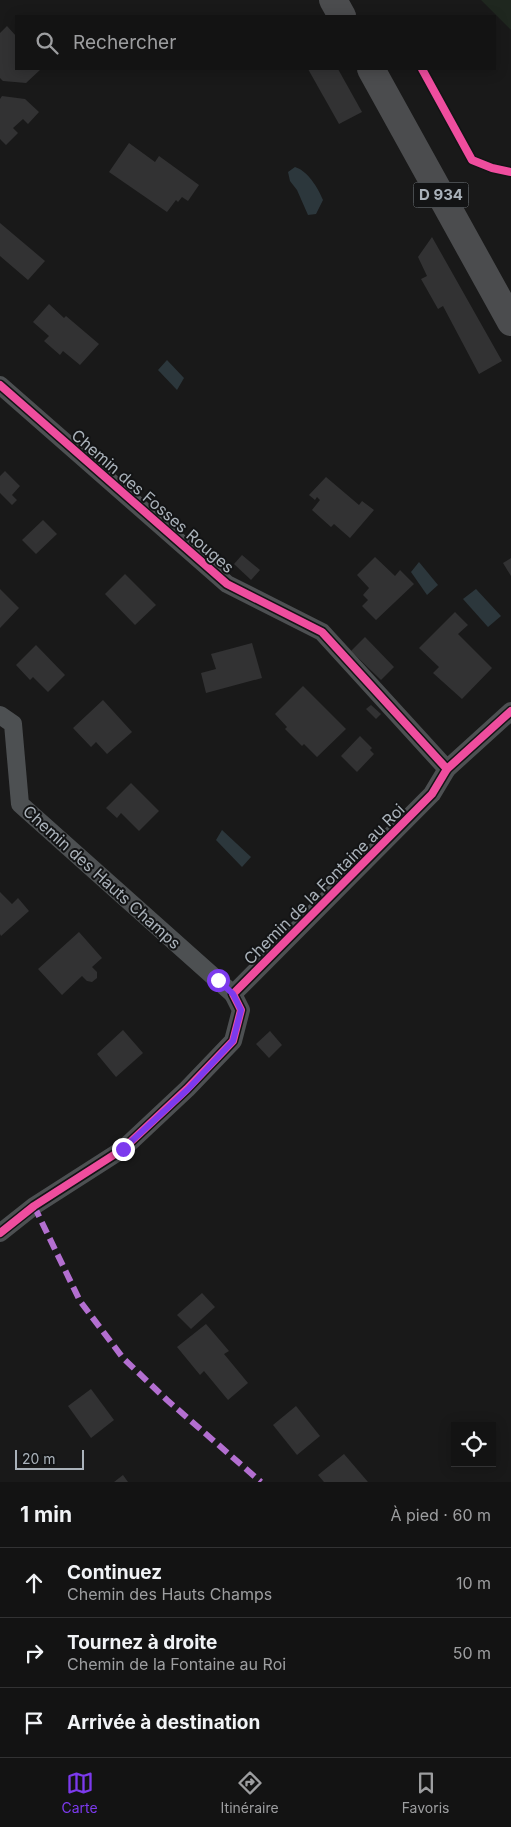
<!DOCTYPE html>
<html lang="fr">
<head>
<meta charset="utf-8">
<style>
	:root { --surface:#131313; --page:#1c1c1c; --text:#f1f3f6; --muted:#9d9ea0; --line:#323233; --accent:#7c3aed }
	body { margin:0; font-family:Inter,sans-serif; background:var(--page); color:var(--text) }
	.controls { position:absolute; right:15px; bottom:15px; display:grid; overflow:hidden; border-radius:0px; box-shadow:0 2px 12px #0003 }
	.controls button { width:45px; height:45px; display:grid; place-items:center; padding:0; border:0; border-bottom:1px solid var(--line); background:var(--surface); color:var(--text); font:25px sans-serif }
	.scale { position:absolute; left:15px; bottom:12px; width:69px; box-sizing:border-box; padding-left:5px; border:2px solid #aab2ba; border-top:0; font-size:14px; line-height:18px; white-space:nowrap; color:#aab2ba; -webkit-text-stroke:4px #131415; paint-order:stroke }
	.stop { position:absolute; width:15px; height:15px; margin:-11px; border:4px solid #7c3aed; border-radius:50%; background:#fff }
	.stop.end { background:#7c3aed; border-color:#fff; box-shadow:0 1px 5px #0008 }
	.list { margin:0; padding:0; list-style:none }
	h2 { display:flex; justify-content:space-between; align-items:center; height:65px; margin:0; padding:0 20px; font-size:21px }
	h2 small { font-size:16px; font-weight:400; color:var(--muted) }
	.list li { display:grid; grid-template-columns:32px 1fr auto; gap:15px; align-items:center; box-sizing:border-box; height:70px; padding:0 20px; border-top:1px solid var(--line) }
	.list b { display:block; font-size:19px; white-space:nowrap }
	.list p { margin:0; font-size:16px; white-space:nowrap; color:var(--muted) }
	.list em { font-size:16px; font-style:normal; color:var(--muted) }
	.icon { flex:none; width:28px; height:28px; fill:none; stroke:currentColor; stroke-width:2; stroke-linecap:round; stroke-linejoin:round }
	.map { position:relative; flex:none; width:511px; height:1482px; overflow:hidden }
	.search { position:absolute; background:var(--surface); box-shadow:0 2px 12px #0003; left:15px; right:15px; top:15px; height:55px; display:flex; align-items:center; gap:12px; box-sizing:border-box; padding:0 18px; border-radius:0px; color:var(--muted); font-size:19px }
	.sheet { height:275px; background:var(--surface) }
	nav { display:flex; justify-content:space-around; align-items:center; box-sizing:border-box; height:70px; border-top:1px solid var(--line); background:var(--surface); font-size:14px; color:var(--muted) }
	nav a { display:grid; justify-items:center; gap:2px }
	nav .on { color:var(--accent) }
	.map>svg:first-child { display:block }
</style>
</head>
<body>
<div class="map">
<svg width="511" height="1482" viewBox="0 0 511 1482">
	<rect width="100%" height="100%" fill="#191919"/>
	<polygon fill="#1f271f" points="481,0 511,0 511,30"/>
	<g fill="#2c373c">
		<path d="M295,167C308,171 318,188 323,200L316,214L308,215L297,190L290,181L288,172Z"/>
		<polygon points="167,360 184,378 177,390 158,370"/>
		<polygon points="419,562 438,585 427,595 411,572"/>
		<polygon points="476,589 501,616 488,627 463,599"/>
		<polygon points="222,830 251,857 242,867 216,840"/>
	</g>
	<g fill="#323233">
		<polygon points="7,26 16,36 16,69 41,69 26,83 3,81 0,78 0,33"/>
		<polygon points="308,69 338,69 362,112 339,124"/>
		<polygon points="2,96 25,99 39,112 28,124 23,119 13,128 18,133 6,145 0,139 0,99"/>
		<polygon points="129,143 155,162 159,156 199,185 188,201 182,197 178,202 176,200 167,212 109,172"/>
		<polygon points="0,223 45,261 28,280 0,256"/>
		<polygon points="432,237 502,361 479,374 443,306 438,309 421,279 427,276 418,257"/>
		<polygon points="49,304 64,318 66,316 99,344 80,365 63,351 60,355 44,341 49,336 33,322"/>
		<polygon points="5,471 20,486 12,495 17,500 12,505 0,493 0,476"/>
		<polygon points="326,477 359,505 362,501 374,510 350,538 334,524 331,527 312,510 320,500 317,497 315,500 309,495"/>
		<polygon points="43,520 57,534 36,554 22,540"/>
		<polygon points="242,555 260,570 251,580 234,564"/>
		<polygon points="375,557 395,576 400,570 414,584 376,620 362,606 368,600 363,595 369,588 357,575"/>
		<polygon points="511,558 511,576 503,563"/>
		<polygon points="125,574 156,605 135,625 105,594"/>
		<polygon points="0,589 19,608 0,628"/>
		<polygon points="455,612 468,625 458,634 492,668 462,699 433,673 439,667 419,648"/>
		<polygon points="365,637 394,667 381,680 351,651"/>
		<polygon points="252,643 262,678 206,693 201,673 216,669 211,654"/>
		<polygon points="36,645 65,675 48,692 33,677 30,680 16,665"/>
		<polygon points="303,686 346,729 317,757 304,744 302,746 285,729 287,727 275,714"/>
		<polygon points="103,700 132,732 107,754 96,742 91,747 73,728"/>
		<polygon points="371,705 381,714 376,719 366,709"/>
		<polygon points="360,736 372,748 370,750 374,754 357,772 341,756"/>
		<polygon points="131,783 159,811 139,831 121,813 117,818 106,808"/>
		<polygon points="0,892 12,904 18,898 29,911 1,936 0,934"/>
		<polygon points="79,932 102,958 92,967 97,972 97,978 92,982 87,981 82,976 62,995 38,969"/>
		<polygon points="123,1030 143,1053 116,1077 97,1054"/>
		<polygon points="270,1031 282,1045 269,1058 256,1044"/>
		<polygon points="202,1293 215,1307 191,1329 177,1315"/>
		<polygon points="206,1324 229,1351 224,1354 248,1383 228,1400 204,1371 200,1375 177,1347"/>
		<polygon points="91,1389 114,1420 91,1438 68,1406"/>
		<polygon points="296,1406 320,1436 297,1455 273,1425"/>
		<polygon points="344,1454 368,1482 324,1482 318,1475"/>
		<polygon points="123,1475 128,1482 114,1482"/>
	</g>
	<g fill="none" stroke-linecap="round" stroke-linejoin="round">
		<g stroke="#4d5052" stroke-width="18">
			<polyline points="0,385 227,584 322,632 447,769"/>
			<polyline points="0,715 13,724 20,804 233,994"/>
			<polyline points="0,1233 34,1206 123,1149 187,1089 233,1041 241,1010 233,994 432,794 447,769 511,711"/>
		</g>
		<g stroke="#4b4c4e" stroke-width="28">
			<polyline points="333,0 342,16"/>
			<polyline points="371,69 511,322"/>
		</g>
		<polyline stroke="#b36fd0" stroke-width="6" stroke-dasharray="12 6" stroke-linecap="butt" points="34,1206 80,1301 123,1358 167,1400 261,1482"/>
		<defs>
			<g id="cycleway">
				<polyline points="422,69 472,160 492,168 511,172"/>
				<polyline points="0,385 227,584 322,632 447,769"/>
				<polyline points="0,1233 34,1206 123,1149 187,1089 233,1041 241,1010 233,994 432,794 447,769 511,711"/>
			</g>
		</defs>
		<use href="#cycleway" stroke="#131415" stroke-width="11"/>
		<use href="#cycleway" stroke="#ef4d9e" stroke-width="8"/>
	</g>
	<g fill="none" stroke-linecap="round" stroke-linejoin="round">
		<polyline stroke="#7c3aed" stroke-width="6" points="123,1149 188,1089 233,1041 241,1010 233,994 218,980"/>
	</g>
	<g text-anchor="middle" stroke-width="4" stroke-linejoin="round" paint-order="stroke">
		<rect fill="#131415" stroke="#7d8388" stroke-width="1" x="413.5" y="182.5" width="55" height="25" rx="4"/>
		<g font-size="15" font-weight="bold" fill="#aab2ba">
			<text x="441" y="200">D 934</text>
		</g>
		<g font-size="16" fill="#aab2ba" stroke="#131415">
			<text transform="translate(153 501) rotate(41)" y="6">Chemin des Fosses Rouges</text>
			<text transform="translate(102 877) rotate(42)" y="6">Chemin des Hauts Champs</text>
			<text transform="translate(324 884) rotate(-45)" y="6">Chemin de la Fontaine au Roi</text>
		</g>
	</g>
</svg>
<div class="controls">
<button><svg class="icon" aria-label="locate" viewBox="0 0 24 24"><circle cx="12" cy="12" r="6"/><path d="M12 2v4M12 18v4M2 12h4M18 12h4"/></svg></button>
</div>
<div class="scale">20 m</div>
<div class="stop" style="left:218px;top:980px"></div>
<div class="stop end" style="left:123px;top:1149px"></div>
<div class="search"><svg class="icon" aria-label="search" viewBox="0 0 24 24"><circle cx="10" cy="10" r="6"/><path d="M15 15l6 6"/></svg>Rechercher</div>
</div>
<section class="sheet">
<h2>1 min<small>À pied · 60 m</small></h2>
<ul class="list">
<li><svg class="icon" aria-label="ahead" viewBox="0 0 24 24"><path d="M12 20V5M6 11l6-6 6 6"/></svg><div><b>Continuez</b><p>Chemin des Hauts Champs</p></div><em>10 m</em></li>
<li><svg class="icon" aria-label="right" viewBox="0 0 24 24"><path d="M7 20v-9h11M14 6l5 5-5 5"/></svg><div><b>Tournez à droite</b><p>Chemin de la Fontaine au Roi</p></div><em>50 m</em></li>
<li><svg class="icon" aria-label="arrive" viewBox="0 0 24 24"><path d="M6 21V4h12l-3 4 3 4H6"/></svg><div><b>Arrivée à destination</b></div></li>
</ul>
</section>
<nav>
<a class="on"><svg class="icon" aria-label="map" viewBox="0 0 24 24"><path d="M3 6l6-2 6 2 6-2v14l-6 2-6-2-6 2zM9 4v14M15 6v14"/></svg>Carte</a>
<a><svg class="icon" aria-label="directions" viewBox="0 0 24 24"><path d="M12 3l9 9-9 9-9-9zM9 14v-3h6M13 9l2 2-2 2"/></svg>Itinéraire</a>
<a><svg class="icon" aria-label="saved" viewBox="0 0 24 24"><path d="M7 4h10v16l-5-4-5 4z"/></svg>Favoris</a>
</nav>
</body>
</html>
